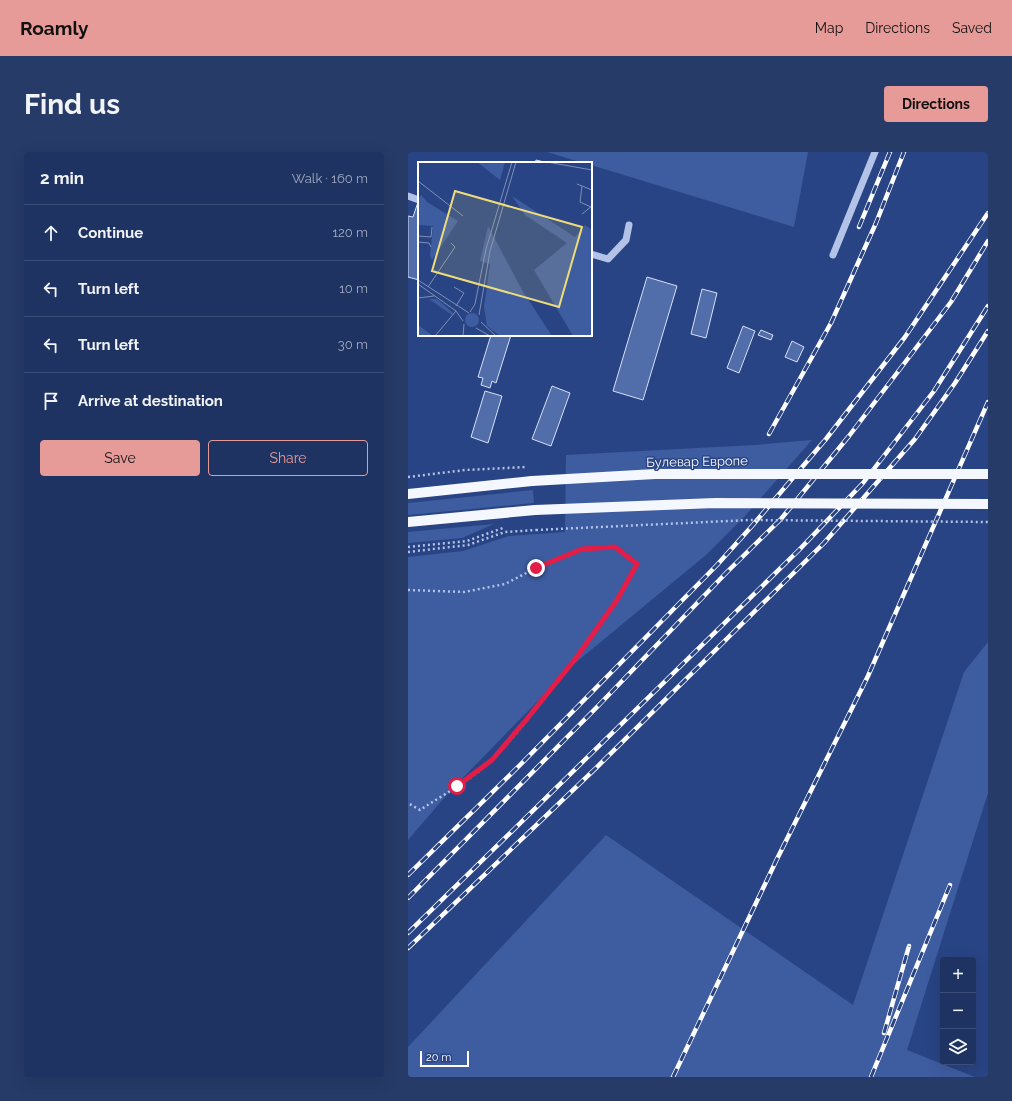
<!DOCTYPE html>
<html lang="en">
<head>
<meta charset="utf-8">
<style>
	:root { --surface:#1f3363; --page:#273b69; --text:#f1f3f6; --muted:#a1aabe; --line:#3c4e78; --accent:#e69b98 }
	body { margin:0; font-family:Raleway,sans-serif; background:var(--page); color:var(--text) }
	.controls { position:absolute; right:12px; bottom:12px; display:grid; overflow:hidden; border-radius:4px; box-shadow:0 4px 16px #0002 }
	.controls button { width:36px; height:36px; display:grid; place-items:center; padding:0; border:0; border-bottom:1px solid var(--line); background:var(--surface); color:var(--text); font:20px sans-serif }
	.scale { position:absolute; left:12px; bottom:10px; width:49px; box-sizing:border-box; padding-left:4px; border:2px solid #fff; border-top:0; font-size:11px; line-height:14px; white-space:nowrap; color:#fff; -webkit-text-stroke:3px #294484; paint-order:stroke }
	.stop { position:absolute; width:12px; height:12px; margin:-9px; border:3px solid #e11d48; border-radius:50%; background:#fff }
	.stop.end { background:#e11d48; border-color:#fff; box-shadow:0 1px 4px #0008 }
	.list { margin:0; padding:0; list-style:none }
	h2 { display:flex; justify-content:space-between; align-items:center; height:52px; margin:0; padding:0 16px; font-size:17px }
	h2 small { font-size:13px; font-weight:400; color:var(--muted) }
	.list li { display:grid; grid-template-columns:26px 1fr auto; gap:12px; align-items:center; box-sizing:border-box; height:56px; padding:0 16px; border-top:1px solid var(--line) }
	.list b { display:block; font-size:15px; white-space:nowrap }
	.list em { font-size:13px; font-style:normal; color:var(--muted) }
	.actions { display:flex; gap:8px; padding:12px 16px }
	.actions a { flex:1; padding:9px 0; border:1px solid var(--accent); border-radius:4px; text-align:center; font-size:14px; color:var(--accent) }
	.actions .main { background:var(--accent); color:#111 }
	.icon { flex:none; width:22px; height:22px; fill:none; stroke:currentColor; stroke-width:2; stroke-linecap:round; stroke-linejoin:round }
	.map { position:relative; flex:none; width:580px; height:925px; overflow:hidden; border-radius:4px }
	header { display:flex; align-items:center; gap:24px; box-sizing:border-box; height:56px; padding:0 20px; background:var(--accent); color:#111 }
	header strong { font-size:19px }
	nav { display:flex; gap:22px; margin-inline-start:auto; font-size:14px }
	.intro { display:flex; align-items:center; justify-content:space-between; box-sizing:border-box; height:96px; padding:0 24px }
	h1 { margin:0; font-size:28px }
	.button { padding:10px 18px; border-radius:4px; background:var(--accent); color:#111; font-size:14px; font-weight:700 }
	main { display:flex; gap:24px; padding:0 24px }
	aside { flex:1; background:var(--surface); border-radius:4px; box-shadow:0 4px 16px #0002 }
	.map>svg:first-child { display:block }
</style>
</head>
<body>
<header>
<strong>Roamly</strong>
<nav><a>Map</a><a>Directions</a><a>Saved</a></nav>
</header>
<div class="intro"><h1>Find us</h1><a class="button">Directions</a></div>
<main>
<aside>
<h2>2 min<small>Walk · 160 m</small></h2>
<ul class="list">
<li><svg class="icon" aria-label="ahead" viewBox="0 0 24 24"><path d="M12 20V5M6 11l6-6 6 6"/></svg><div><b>Continue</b></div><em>120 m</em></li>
<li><svg class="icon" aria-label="left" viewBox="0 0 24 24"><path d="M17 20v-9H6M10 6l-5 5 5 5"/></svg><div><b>Turn left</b></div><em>10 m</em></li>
<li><svg class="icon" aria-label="left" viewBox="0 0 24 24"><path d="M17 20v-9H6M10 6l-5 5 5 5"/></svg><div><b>Turn left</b></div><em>30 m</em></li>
<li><svg class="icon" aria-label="arrive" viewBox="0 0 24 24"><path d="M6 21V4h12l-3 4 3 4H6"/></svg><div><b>Arrive at destination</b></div></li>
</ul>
<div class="actions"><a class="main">Save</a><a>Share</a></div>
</aside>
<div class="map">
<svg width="580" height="925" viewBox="0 0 580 925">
	<rect width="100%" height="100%" fill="#294484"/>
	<g fill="#3e5ca0">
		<polygon points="139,0 400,0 386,75 183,13 183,11 175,11"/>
		<polygon points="404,288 338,363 298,403 166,512 42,639 0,688 0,405 55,399 101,384 157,380 158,303 346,293"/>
		<polygon points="125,338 126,351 0,363 0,351"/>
		<polygon points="86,372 54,386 0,391 0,380"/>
		<polygon points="580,490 580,641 499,898 567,925 0,925 0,895 198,683 445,853 556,520"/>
	</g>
	<g fill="#516eab" stroke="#d6e0f6">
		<polygon points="128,8 140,11 127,11"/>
		<polygon points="10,50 11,50 11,128 0,125 0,64 5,65"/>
		<polygon points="239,125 269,134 235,248 205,239"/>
		<polygon points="294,137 309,141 298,186 283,182"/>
		<polygon points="335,174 347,179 331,221 319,216"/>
		<polygon points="353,178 365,183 363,188 350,183"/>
		<polygon points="83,183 103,183 88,231 84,229 82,236 73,233 75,226 70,225"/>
		<polygon points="384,189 396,195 389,210 377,205"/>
		<polygon points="144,234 162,241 143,294 124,287"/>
		<polygon points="77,239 94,244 80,291 63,285"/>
	</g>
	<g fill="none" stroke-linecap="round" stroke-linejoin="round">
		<g stroke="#b3c3e7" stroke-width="2.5" stroke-dasharray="2 3" stroke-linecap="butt">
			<polyline points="0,325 57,318 119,315"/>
			<polyline points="0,395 59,389 95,376"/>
			<polyline points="0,400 60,393 97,380 128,378"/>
			<path d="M0,438L56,440L97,432L128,416L174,397L207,395L229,412C203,460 171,502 137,545C120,566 104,589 84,607C64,628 36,642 12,658L0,651"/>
		</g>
		<g stroke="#b3c3e7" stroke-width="7">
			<polyline points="0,44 11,48"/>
			<polyline points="183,102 200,107 218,88 221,73"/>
			<polyline points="425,103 467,0"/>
		</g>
		<g stroke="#f4f7fe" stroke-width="10">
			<polyline points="0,342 124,329"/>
			<polyline points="0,370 127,358"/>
		</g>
		<defs>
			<g id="rail">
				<polyline points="451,75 482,0"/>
				<polyline points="361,282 423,171 468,71 496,0"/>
				<polyline points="0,723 112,613 309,413 344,374 418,287 497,185 580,61"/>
				<polyline points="0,746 190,554 319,420 373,367 441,284 543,150 580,89"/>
				<polyline points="0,781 391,398 455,331 526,239 580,154"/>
				<polyline points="0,796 189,615 416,391 507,287 547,231 580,179"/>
				<polyline points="476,881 501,794"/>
				<polyline points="265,925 369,707 460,524 580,250"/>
				<polyline points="463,925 542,733"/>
			</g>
		</defs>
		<use href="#rail" stroke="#fff" stroke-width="4.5"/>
		<use href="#rail" stroke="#294484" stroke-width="3" stroke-dasharray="9" stroke-linecap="butt"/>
		<polyline stroke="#b3c3e7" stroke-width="2.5" stroke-dasharray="2 3" stroke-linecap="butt" points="128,378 342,368 580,370"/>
		<g stroke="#f4f7fe" stroke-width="10">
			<polyline points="124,329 247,322 580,322"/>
			<polyline points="127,358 307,351 580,352"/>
		</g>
	</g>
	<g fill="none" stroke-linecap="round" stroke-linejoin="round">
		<polyline stroke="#e11d48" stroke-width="5" points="49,634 84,608 118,568 168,506 209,448 229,412 207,395 174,397 128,416"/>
	</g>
	<g text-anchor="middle" stroke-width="3" stroke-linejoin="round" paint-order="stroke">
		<g font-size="13" fill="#fff" stroke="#294484">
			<text transform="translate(289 309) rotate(-1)" y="5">Булевар Европе</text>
		</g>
	</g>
	<g transform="translate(10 10)">
		<rect width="174" height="174" fill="#294484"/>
		<path d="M59,0H87L82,18ZM3,33L9,40L40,59L14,98L12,94L15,64L1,63L0,56V38ZM94,34L157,75L167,63L174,68V174H155L116,108L149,81L107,53ZM70,64L104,128L134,174H82L69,164L66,145L72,102L62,99ZM11,137H19L35,151L34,153ZM47 158a7 7 0 1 1 14 0a7 7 0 1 1-14 0ZM0,163L15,174H0Z" fill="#3e5ca0"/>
		<path fill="none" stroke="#7f8fb5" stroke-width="1" d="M129,0L174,8M0,19L45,54M159,22L174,28M164,24L162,40L173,45M164,52L174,44M0,74L13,75L14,65M0,80L11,81L13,85M0,118L51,151M0,122L38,149L45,159M10,125L37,85L33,81M36,125L46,131L38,144M0,136L16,134M52,150L57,142L68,87L94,0M61,153L72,89L98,0M63,160L78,174M58,166L72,174M17,174L38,149M45,174L46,162"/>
		<path fill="#eedc7a" fill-opacity="0.15" stroke="#eedc7a" stroke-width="2" d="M37,29L164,65L141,145L14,109Z"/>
		<rect width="174" height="174" fill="none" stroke="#fff" stroke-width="2"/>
	</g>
</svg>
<div class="controls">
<button>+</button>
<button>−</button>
<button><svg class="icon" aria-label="layers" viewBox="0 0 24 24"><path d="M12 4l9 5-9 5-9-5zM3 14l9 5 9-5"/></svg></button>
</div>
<div class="scale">20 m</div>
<div class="stop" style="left:49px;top:634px"></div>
<div class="stop end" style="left:128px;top:416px"></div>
</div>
</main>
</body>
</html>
